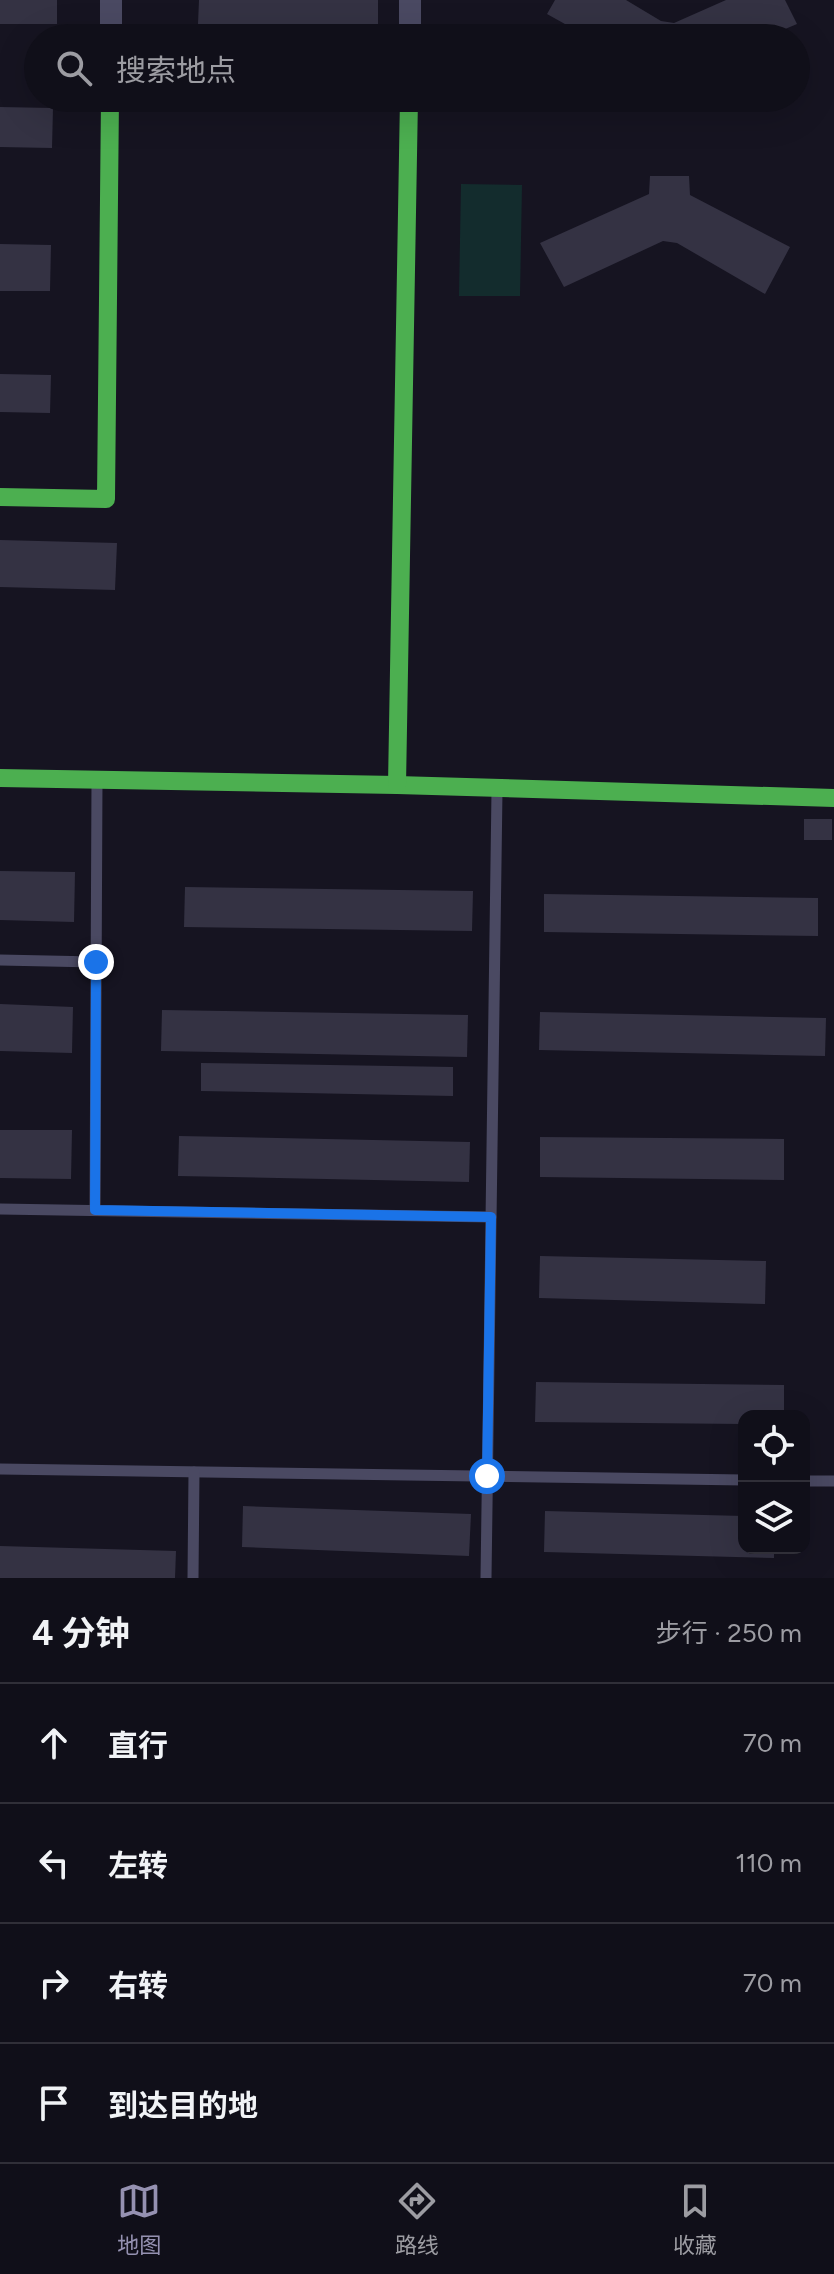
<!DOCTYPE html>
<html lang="zh">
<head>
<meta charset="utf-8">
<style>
	:root { --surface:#100f19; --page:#191822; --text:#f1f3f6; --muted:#9c9ca2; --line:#302f38; --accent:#9591b1 }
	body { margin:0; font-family:Figtree,"Noto Sans SC",sans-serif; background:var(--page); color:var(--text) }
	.controls { position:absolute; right:24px; bottom:24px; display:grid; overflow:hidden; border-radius:16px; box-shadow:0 8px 32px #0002 }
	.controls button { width:72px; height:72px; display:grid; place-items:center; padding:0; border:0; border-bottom:2px solid var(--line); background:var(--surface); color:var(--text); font:40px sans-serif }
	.stop { position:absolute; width:24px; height:24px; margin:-18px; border:6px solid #1a73e8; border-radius:50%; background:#fff }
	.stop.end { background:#1a73e8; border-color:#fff; box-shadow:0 2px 8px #0008 }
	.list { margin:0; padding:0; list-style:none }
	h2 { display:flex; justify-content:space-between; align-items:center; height:104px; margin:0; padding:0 32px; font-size:34px }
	h2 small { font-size:26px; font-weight:400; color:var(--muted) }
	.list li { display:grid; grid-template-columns:52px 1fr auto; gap:24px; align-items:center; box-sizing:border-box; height:120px; padding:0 32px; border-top:2px solid var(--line) }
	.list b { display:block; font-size:30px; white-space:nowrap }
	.list em { font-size:26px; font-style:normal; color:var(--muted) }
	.icon { flex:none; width:44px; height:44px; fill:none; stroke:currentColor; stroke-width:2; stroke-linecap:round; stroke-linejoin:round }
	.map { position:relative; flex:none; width:834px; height:1578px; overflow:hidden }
	.search { position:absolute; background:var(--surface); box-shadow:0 8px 32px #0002; left:24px; right:24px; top:24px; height:88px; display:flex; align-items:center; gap:20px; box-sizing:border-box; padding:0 28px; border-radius:44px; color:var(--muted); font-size:30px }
	.sheet { height:584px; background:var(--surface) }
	nav { display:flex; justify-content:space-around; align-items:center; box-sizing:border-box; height:112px; border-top:2px solid var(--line); background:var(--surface); font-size:22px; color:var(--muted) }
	nav a { display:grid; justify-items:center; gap:4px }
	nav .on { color:var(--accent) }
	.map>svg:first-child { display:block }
</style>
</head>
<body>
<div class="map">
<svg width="834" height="1578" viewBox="0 0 834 1578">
	<rect width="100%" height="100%" fill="#161421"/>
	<polygon fill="#132c2d" points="461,184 522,185 520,296 459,296"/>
	<g fill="#343243">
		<rect x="0" y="0" width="57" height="24"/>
		<polygon points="199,0 378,0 378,27 198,24"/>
		<polygon points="555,0 626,0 661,21 674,23 726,0 785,0 797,24 764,38 590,38 547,14"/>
		<polygon points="0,107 53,108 52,148 0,147"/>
		<polygon points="650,176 689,176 690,195 790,247 765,294 677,243 663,241 564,287 540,243 649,194"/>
		<polygon points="0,244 51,245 50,291 0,291"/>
		<polygon points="0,374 51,375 50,413 0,412"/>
		<polygon points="0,540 117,543 115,590 0,587"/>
		<rect x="804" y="819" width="28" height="21"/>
		<polygon points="0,871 75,872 74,922 0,920"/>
		<polygon points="185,887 473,891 472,931 184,927"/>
		<polygon points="544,894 818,898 818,936 544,932"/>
		<polygon points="0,1004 73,1007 72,1053 0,1051"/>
		<polygon points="162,1010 468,1015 467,1057 161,1051"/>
		<polygon points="540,1012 826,1018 825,1056 539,1050"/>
		<polygon points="201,1063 453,1067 453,1096 201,1091"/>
		<polygon points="0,1130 72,1130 71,1179 0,1178"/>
		<polygon points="179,1136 470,1142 469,1182 178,1176"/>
		<polygon points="540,1137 784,1139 784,1180 540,1177"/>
		<polygon points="540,1256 766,1261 765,1304 539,1298"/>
		<polygon points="536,1382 784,1385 784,1416 744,1416 744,1424 535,1422"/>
		<polygon points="243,1506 471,1514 469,1556 242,1547"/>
		<polygon points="545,1511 744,1516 744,1548 774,1548 774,1558 544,1552"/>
		<polygon points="0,1546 176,1551 175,1578 0,1578"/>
	</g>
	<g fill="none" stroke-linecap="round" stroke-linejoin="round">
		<g stroke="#4a4962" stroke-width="11">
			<polyline points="0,960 96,962"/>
			<polyline points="0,1209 491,1217"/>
			<polyline points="95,1210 97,780"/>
			<polyline points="0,1469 744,1480"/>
			<polyline points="804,1481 834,1481"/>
			<polyline points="193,1578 194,1472"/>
			<polyline points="486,1578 497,791"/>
		</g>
		<g stroke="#4a4962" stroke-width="22">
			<polyline points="111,38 111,0"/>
			<polyline points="410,38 410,0"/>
		</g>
		<g stroke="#4caf50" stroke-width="18">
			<polyline points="0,497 106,499 110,98"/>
			<polyline points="0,778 397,785 834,798"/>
			<polyline points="397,785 409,98"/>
		</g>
	</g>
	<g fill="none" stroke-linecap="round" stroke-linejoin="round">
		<polyline stroke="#1a73e8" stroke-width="10" points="96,962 95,1210 491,1217 487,1476"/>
	</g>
</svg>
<div class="controls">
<button><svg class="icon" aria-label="locate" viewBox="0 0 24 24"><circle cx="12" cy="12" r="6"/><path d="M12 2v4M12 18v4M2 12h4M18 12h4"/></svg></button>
<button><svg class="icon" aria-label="layers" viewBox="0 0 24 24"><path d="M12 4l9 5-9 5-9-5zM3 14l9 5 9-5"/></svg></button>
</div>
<div class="stop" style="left:487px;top:1476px"></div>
<div class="stop end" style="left:96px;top:962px"></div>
<div class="search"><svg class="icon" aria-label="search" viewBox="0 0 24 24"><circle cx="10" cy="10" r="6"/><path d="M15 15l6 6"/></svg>搜索地点</div>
</div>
<section class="sheet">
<h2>4 分钟<small>步行 · 250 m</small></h2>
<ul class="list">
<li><svg class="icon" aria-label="ahead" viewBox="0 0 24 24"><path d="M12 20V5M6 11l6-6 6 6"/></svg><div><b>直行</b></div><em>70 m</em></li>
<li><svg class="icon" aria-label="left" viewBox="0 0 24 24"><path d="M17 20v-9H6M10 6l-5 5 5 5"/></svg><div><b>左转</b></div><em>110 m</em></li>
<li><svg class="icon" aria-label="right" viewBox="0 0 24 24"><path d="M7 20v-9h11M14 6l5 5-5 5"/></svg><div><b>右转</b></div><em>70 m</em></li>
<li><svg class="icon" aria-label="arrive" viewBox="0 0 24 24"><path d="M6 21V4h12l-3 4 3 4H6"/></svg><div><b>到达目的地</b></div></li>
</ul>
</section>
<nav>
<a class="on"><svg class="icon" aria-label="map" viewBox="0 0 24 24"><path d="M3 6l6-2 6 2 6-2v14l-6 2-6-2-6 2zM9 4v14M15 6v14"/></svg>地图</a>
<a><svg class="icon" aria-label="directions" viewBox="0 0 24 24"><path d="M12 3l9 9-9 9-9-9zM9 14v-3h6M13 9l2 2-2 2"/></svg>路线</a>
<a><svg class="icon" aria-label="saved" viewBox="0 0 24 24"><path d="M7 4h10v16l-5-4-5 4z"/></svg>收藏</a>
</nav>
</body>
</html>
